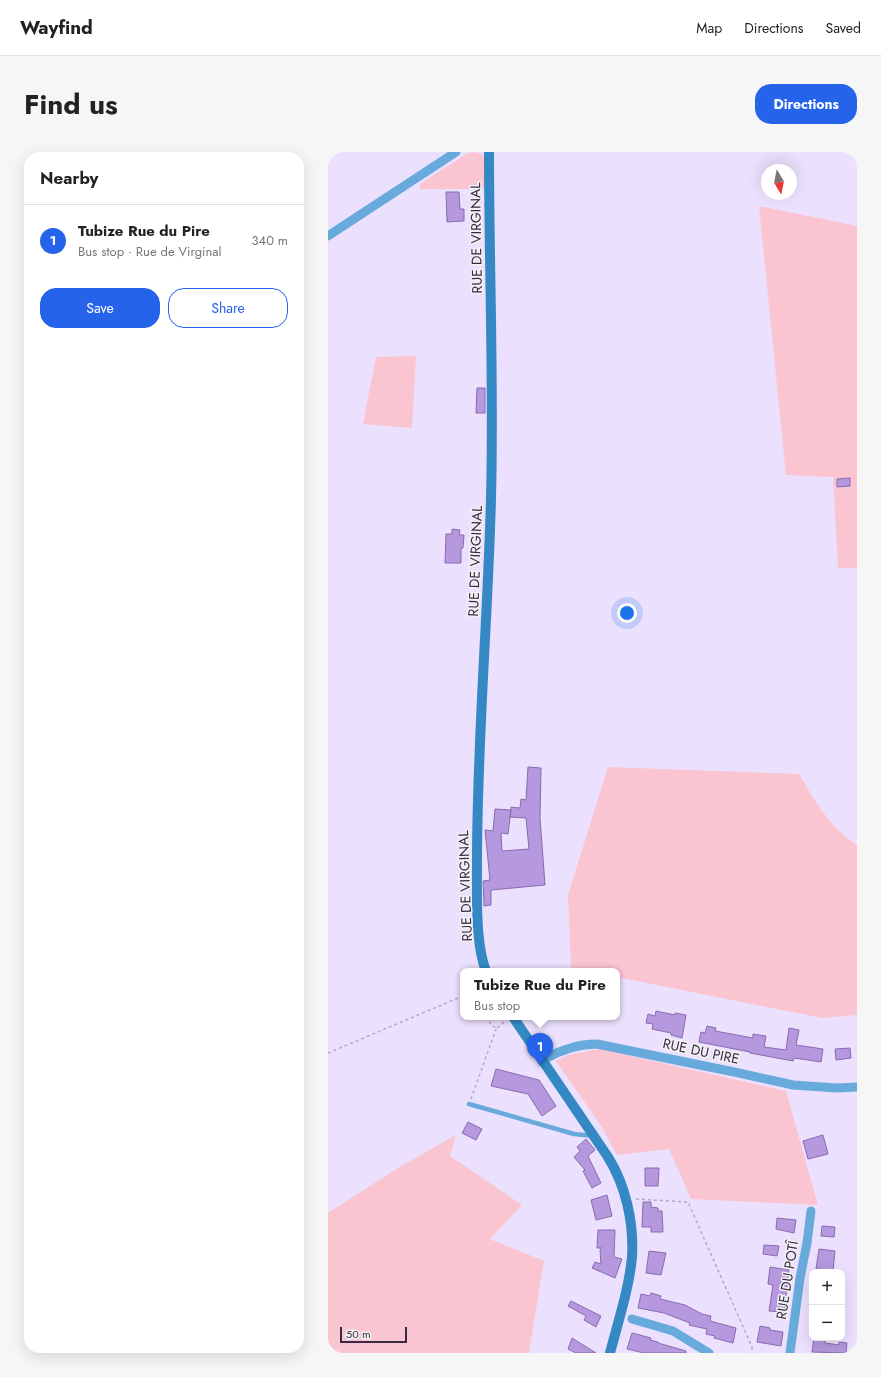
<!DOCTYPE html>
<html lang="en">
<head>
<meta charset="utf-8">
<style>
	:root { --surface:#fff; --page:#f6f6f6; --text:#222; --muted:#767676; --line:#e0e0e0; --accent:#2563eb }
	body { margin:0; font-family:Jost,sans-serif; background:var(--page); color:var(--text) }
	.controls { position:absolute; right:12px; bottom:12px; display:grid; overflow:hidden; border-radius:8px; box-shadow:0 4px 16px #0002 }
	.controls button { width:36px; height:36px; display:grid; place-items:center; padding:0; border:0; border-bottom:1px solid var(--line); background:var(--surface); color:var(--text); font:20px sans-serif }
	.compass { position:absolute; left:433px; top:12px; width:36px; height:36px; border-radius:50%; background:var(--surface); box-shadow:0 4px 16px #0002; rotate:170deg }
	.scale { position:absolute; left:12px; bottom:10px; width:67px; box-sizing:border-box; padding-left:4px; border:2px solid #362a46; border-top:0; font-size:11px; line-height:14px; white-space:nowrap; color:#362a46; -webkit-text-stroke:3px #f3f3f3; paint-order:stroke }
	.you { position:absolute; left:299px; top:461px; width:14px; height:14px; margin:-10px; border:3px solid #fff; border-radius:50%; background:#1a73e8; box-shadow:0 0 0 6px #1a73e833 }
	.badge { display:grid; place-items:center; width:26px; height:26px; border-radius:50%; background:var(--accent); color:#fff; font-size:13px; font-weight:700 }
	.pin { position:absolute; translate:-50% -33px; filter:drop-shadow(0 1px 2px #0008) }
	.pin::after { content:''; position:absolute; top:21px; width:14px; height:12px; background:inherit; clip-path:polygon(0 0,100% 0,50% 100%) }
	.popup { position:absolute; left:132px; top:816px; width:160px; height:52px; box-sizing:border-box; display:grid; place-content:center; border-radius:8px; background:var(--surface); filter:drop-shadow(0 1px 3px #0005); font-size:13px; white-space:nowrap; color:var(--muted) }
	.popup b { font-size:15px; color:var(--text) }
	.popup::after { content:''; position:absolute; left:50%; top:100%; margin-left:-8px; border:8px solid transparent; border-top-color:var(--surface) }
	.list { margin:0; padding:0; list-style:none }
	h2 { display:flex; justify-content:space-between; align-items:center; height:52px; margin:0; padding:0 16px; font-size:17px }
	h2 small { font-size:13px; font-weight:400; color:var(--muted) }
	.list li { display:grid; grid-template-columns:26px 1fr auto; gap:12px; align-items:center; box-sizing:border-box; height:72px; padding:0 16px; border-top:1px solid var(--line) }
	.list b { display:block; font-size:15px; white-space:nowrap }
	.list p { margin:0; font-size:13px; white-space:nowrap; color:var(--muted) }
	.list em { font-size:13px; font-style:normal; color:var(--muted) }
	.actions { display:flex; gap:8px; padding:12px 16px }
	.actions a { flex:1; padding:9px 0; border:1px solid var(--accent); border-radius:16px; text-align:center; font-size:14px; color:var(--accent) }
	.actions .main { background:var(--accent); color:#fff }
	.map { position:relative; flex:none; width:529px; height:1201px; overflow:hidden; border-radius:16px }
	header { display:flex; align-items:center; gap:24px; box-sizing:border-box; height:56px; padding:0 20px; background:var(--surface); border-bottom:1px solid var(--line) }
	header strong { font-size:19px }
	nav { display:flex; gap:22px; margin-inline-start:auto; font-size:14px }
	.intro { display:flex; align-items:center; justify-content:space-between; box-sizing:border-box; height:96px; padding:0 24px }
	h1 { margin:0; font-size:28px }
	.button { padding:10px 18px; border-radius:16px; background:var(--accent); color:#fff; font-size:14px; font-weight:700 }
	main { display:flex; gap:24px; padding:0 24px }
	aside { flex:1; background:var(--surface); border-radius:16px; box-shadow:0 4px 16px #0002 }
	.map>svg:first-child { display:block }
</style>
</head>
<body>
<header>
<strong>Wayfind</strong>
<nav><a>Map</a><a>Directions</a><a>Saved</a></nav>
</header>
<div class="intro"><h1>Find us</h1><a class="button">Directions</a></div>
<main>
<aside>
<h2>Nearby<small></small></h2>
<ul class="list">
<li><span class="badge">1</span><div><b>Tubize Rue du Pire</b><p>Bus stop · Rue de Virginal</p></div><em>340 m</em></li>
</ul>
<div class="actions"><a class="main">Save</a><a>Share</a></div>
</aside>
<div class="map">
<svg width="529" height="1201" viewBox="0 0 529 1201">
	<rect width="100%" height="100%" fill="#ebe0fd"/>
	<g fill="#fac5d1">
		<polygon points="147,0 154,2 157,9 157,37 92,37 92,32 140,1"/>
		<polygon points="431,54 529,74 529,416 510,416 505,325 458,323"/>
		<polygon points="88,204 84,276 35,272 48,205"/>
		<path d="M280,615L471,622C486,648 503,677 529,693V863L494,866L289,825V819H256L243,816L240,743Z"/>
		<polygon points="271,897 458,939 490,1053 363,1047 341,997 289,1003 274,975 228,909 240,903"/>
		<polygon points="128,983 122,1004 194,1053 162,1087 216,1109 201,1201 0,1201 0,1061 70,1016"/>
	</g>
	<g fill="#b598dd" stroke="#886cae" fill-rule="evenodd">
		<polygon points="118,40 131,40 132,57 136,57 136,69 119,70"/>
		<polygon points="149,236 157,236 157,261 148,261"/>
		<polygon points="522,326 522,334 509,335 509,327"/>
		<polygon points="124,377 132,378 131,383 136,383 135,396 133,396 133,411 117,411 118,382 124,382"/>
		<path d="M200,615L213,616L212,666L217,733L163,738V753L156,754L155,729L162,728L157,678L165,679L167,657L183,658V655L192,656L193,647L198,648ZM183,658L182,665L198,666L201,697L174,699L173,681L180,682Z"/>
		<polygon points="328,859 347,863 347,861 358,863 354,886 343,883 343,881 324,877 325,872 318,871 320,862 327,864"/>
		<polygon points="379,874 388,876 387,879 425,886 425,882 438,884 436,895 458,898 461,876 471,878 468,893 495,897 493,910 466,906 465,909 422,901 422,900 371,890 373,880 377,881"/>
		<polygon points="522,896 523,906 508,908 507,897"/>
		<polygon points="168,917 211,928 228,954 214,964 200,942 163,934"/>
		<polygon points="140,970 154,977 148,988 134,981"/>
		<polygon points="495,983 500,1002 480,1007 475,989"/>
		<polygon points="258,987 267,998 260,1004 273,1031 264,1036 255,1019 257,1018 246,1005 252,999 249,995"/>
		<polygon points="317,1016 331,1016 330,1034 317,1034"/>
		<polygon points="279,1043 284,1064 268,1068 263,1048"/>
		<polygon points="315,1050 323,1050 323,1055 330,1056 330,1059 334,1059 335,1080 323,1080 323,1075 314,1075"/>
		<polygon points="449,1066 468,1068 466,1081 448,1077"/>
		<polygon points="494,1074 507,1075 506,1085 493,1084"/>
		<polygon points="270,1078 287,1078 286,1105 294,1107 287,1126 264,1116 267,1110 273,1112 272,1098 274,1096 269,1096"/>
		<polygon points="436,1093 451,1094 449,1104 435,1102"/>
		<polygon points="491,1097 507,1099 505,1119 488,1117"/>
		<polygon points="321,1099 338,1101 333,1123 318,1121"/>
		<polygon points="442,1115 461,1118 456,1160 441,1159 445,1133 440,1132"/>
		<polygon points="323,1141 333,1144 332,1147 357,1153 374,1162 383,1164 382,1169 408,1176 405,1191 386,1186 387,1184 378,1182 379,1177 361,1173 362,1171 336,1161 310,1156 313,1142 322,1144"/>
		<polygon points="243,1149 273,1164 268,1175 256,1168 258,1164 240,1154"/>
		<polygon points="432,1174 442,1176 442,1178 455,1180 453,1194 429,1190"/>
		<polygon points="304,1181 323,1186 322,1188 330,1190 330,1191 358,1199 358,1201 316,1201 299,1197"/>
		<polygon points="244,1186 268,1201 248,1201 240,1197"/>
		<polygon points="486,1186 497,1187 497,1191 511,1193 511,1190 519,1191 518,1201 484,1200"/>
	</g>
	<g fill="none" stroke-linecap="round" stroke-linejoin="round">
		<g stroke="#b4a8c5" stroke-width="1.5" stroke-dasharray="3 3" stroke-linecap="butt">
			<polyline points="157,865 168,877 177,869"/>
			<polyline points="0,901 135,844"/>
			<polyline points="143,947 168,877"/>
			<polyline points="308,1047 360,1050 424,1195 424,1201"/>
		</g>
		<polyline stroke="#68aadc" stroke-width="4.5" points="141,952 246,982 265,984"/>
		<g stroke="#68aadc" stroke-width="9">
			<polyline points="0,84 128,0"/>
			<path d="M215,908C232,898 248,892 269,892L411,921L465,933L509,936L529,935"/>
			<polyline points="304,1167 345,1179 381,1201"/>
			<polyline points="462,1201 472,1126 479,1091 483,1059"/>
		</g>
		<g stroke="#3489c4" stroke-width="10">
			<path d="M158,819C147,791 149,740 149,709C149,588 160,467 163,346C166,231 161,115 161,0"/>
			<path d="M185,865L280,1005C298,1034 306,1071 304,1105C301,1137 290,1170 282,1201"/>
		</g>
	</g>
	<g text-anchor="middle" stroke-width="3" stroke-linejoin="round" paint-order="stroke">
		<g font-size="14" fill="#362a46" stroke="#f3f3f3">
			<text transform="translate(148 86) rotate(-91)" y="5">RUE DE VIRGINAL</text>
			<text transform="translate(147 409) rotate(-88)" y="5">RUE DE VIRGINAL</text>
			<text transform="translate(137 734) rotate(-92)" y="5">RUE DE VIRGINAL</text>
			<text transform="translate(373 899) rotate(12)" y="5">RUE DU PIRE</text>
			<text transform="translate(459 1128) rotate(-81)" y="5">RUE DU POTÎ</text>
		</g>
	</g>
</svg>
<div class="controls">
<button>+</button>
<button>−</button>
</div>
<svg class="compass" viewBox="-18 -18 36 36"><path d="M0-13l5 13h-10z" fill="#e53935"/><path d="M0 13l5-13h-10z" fill="#767676"/></svg>
<div class="scale">50 m</div>
<div class="you"></div>
<div class="pin badge" style="left:212px;top:914px">1</div>
<div class="popup"><b>Tubize Rue du Pire</b>Bus stop</div>
</div>
</main>
</body>
</html>
